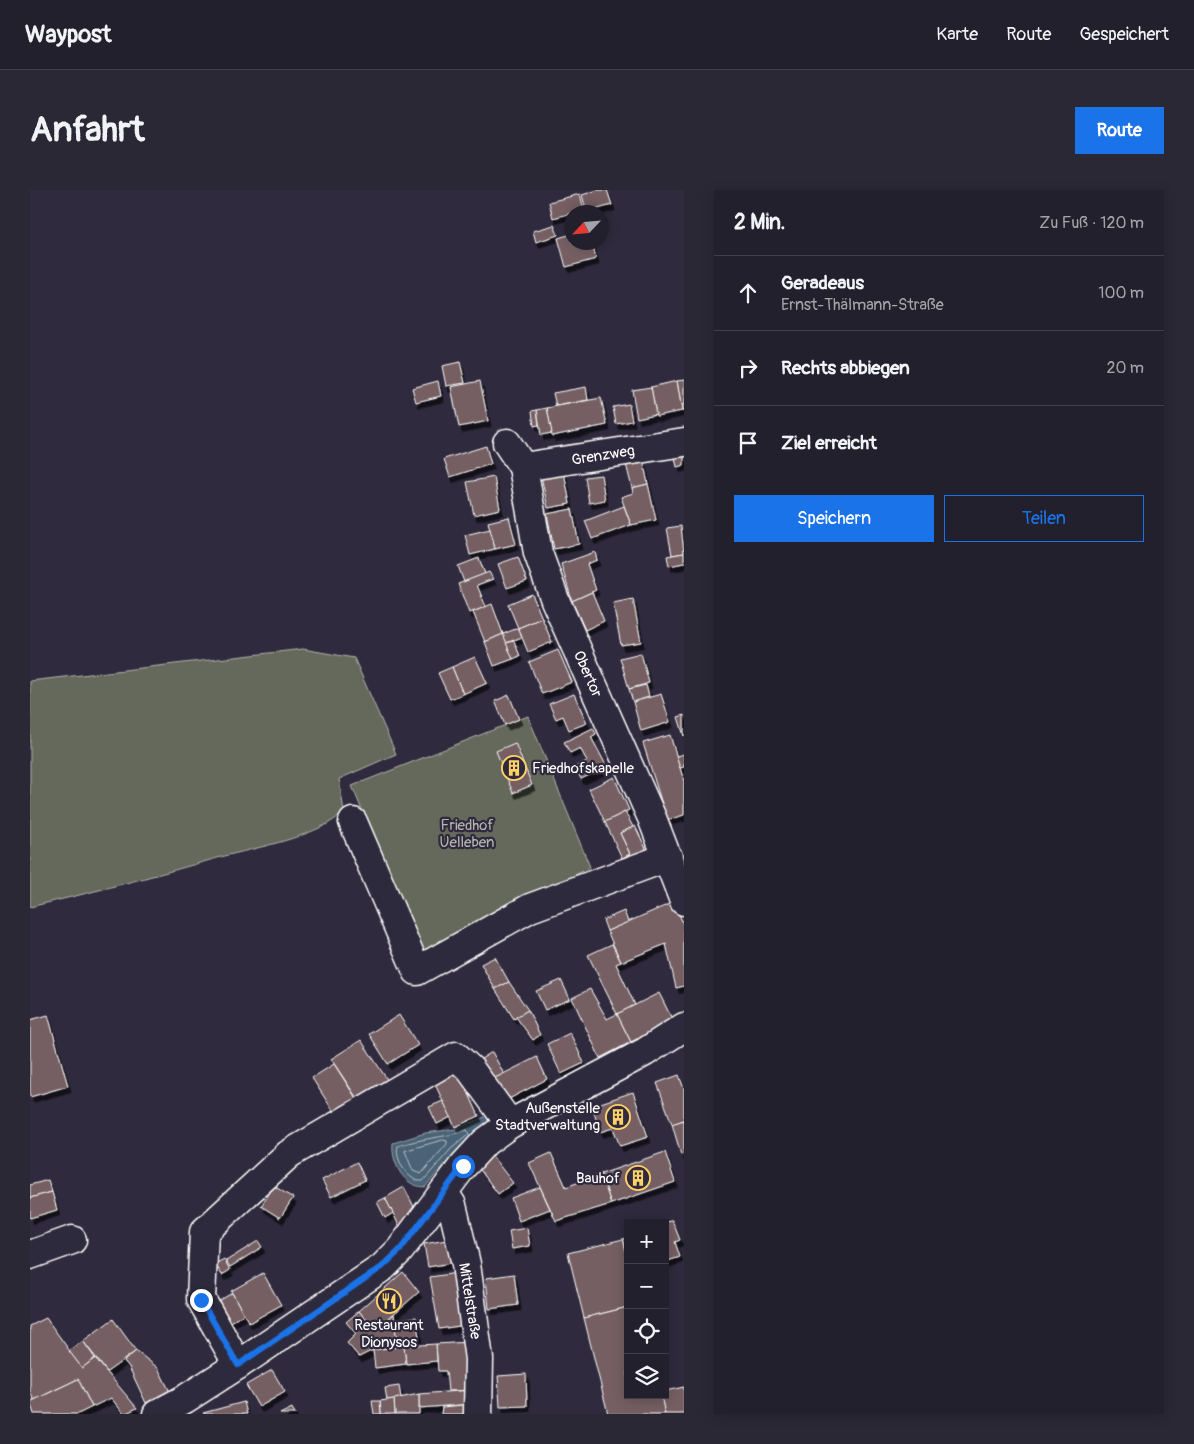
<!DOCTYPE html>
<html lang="de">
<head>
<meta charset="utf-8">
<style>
	:root { --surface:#23202e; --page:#2b2836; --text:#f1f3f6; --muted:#a3a3aa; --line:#403e4a; --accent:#1a73e8 }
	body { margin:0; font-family:Pangolin,sans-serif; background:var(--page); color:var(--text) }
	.controls { position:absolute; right:15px; bottom:15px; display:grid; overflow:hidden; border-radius:0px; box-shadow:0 2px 12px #0003 }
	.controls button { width:45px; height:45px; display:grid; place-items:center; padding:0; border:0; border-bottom:1px solid var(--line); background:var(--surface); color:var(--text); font:25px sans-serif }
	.compass { position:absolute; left:534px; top:15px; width:45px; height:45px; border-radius:50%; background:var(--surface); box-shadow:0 2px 12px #0003; rotate:244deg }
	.stop { position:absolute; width:15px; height:15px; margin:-11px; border:4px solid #1a73e8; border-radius:50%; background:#fff }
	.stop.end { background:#1a73e8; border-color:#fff; box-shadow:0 1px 5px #0008 }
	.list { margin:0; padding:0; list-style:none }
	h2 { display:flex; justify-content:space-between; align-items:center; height:65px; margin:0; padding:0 20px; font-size:21px }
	h2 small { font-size:16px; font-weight:400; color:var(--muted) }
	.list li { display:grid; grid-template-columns:32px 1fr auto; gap:15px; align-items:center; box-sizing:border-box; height:75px; padding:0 20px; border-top:1px solid var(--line) }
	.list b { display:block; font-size:19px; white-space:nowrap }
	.list p { margin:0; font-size:16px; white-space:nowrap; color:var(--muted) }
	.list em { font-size:16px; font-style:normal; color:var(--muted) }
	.actions { display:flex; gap:10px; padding:15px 20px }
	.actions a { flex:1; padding:11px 0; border:1px solid var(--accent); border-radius:0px; text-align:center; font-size:18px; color:var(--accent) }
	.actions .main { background:var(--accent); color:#fff }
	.icon { flex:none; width:28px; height:28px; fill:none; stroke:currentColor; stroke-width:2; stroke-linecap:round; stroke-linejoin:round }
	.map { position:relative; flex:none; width:654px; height:1224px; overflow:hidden; border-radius:0px }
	header { display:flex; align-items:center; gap:30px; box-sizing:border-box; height:70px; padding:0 25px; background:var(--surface); border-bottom:1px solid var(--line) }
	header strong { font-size:24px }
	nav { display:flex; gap:28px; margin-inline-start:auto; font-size:18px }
	.intro { display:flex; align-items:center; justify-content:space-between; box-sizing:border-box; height:120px; padding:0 30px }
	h1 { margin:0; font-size:35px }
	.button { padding:12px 22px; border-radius:0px; background:var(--accent); color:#fff; font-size:18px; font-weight:700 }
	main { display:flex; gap:30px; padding:0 30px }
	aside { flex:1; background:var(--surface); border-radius:0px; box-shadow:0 2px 12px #0003 }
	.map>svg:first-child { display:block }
</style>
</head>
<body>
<header>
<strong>Waypost</strong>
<nav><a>Karte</a><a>Route</a><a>Gespeichert</a></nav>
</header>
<div class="intro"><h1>Anfahrt</h1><a class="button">Route</a></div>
<main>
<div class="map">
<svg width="654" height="1224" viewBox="0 0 654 1224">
	<defs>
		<filter id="shadow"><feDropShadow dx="3" dy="5.5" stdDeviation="0" flood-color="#0009"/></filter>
	</defs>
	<rect width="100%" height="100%" fill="#2f2a3d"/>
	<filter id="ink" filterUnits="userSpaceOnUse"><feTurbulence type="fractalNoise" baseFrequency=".02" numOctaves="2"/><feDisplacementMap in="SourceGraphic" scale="10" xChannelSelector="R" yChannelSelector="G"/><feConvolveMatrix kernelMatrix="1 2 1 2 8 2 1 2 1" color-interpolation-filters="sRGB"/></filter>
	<g filter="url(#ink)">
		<g fill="#65695b" stroke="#b2b4ad">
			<path d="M273,459L324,468L366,564L309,589L314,621C293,646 224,658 191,667C128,685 64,702 0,717V491Z"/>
			<polygon points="498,526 560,677 481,719 394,769 322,596"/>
		</g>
		<path fill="#4c6376" stroke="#94a1ad" d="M457,926L458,934L425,963L395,997C373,997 361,972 363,953L395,943L426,939Z"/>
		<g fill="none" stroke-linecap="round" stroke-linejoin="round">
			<g stroke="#b7c1c8" stroke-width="1">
				<path d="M437,940L439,944L421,959L393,991C379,993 364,969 368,956C391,948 415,948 437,940Z"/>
				<polygon points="413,950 417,951 417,954 391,984 383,981 375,961"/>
			</g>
		</g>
		<g fill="#755f63" stroke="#fff" filter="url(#shadow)">
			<polygon points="568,0 577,0 582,15 557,22 552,5"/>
			<polygon points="550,4 554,20 523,28 519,12"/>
			<polygon points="524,35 528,45 506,52 503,41"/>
			<polygon points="542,44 542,52 562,52 566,69 536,77 528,48"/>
			<polygon points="430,172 435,193 416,196 412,176"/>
			<polygon points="654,190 654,221 652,221 647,191"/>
			<polygon points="408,191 411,206 386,212 382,198"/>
			<polygon points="450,191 458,231 429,237 421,197"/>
			<polygon points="647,191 652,221 626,226 621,197"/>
			<polygon points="556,197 558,210 526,216 523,203"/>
			<polygon points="621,197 626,224 607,228 602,200"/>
			<polygon points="571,208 577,235 522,246 517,218"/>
			<polygon points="599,214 602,231 586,234 583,217"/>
			<polygon points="517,218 522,243 511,245 507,220"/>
			<polygon points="507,220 509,235 504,236 502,221"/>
			<polygon points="456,256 461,274 420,287 414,269"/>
			<polygon points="654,262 654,275 647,277 644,264"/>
			<polygon points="613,270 618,294 602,298 596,274"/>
			<polygon points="534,282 540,314 518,318 511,286"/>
			<polygon points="571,285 575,310 559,313 555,287"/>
			<polygon points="464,287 470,319 444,325 437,292"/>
			<polygon points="618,294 626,330 601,335 591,307 603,303 602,298"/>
			<polygon points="594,316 601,335 562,349 555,331"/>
			<polygon points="542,319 549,354 524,359 517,324"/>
			<polygon points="479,327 486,354 465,359 458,332"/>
			<polygon points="651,336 654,363 642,365 637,338"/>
			<polygon points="460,339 465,359 440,365 435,345"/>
			<polygon points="565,362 567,370 557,374 566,400 542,411 531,374"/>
			<polygon points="654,363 654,373 639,376 637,366"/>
			<polygon points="488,367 497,391 477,398 468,374"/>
			<polygon points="449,368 455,384 434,392 428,376"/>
			<polygon points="459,382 463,389 447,395 456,417 439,423 428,394"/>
			<polygon points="562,402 574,431 555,440 542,411"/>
			<polygon points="502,404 512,428 488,438 478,414"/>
			<polygon points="603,409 611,452 591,455 583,413"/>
			<polygon points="462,414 473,444 455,452 443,422"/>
			<polygon points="512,428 522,452 498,462 488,438"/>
			<polygon points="488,438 492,447 476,453 473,444"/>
			<polygon points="473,444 483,469 464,476 455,452"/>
			<polygon points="484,451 490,466 483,469 476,453"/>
			<polygon points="528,460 542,492 512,504 499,472"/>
			<polygon points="611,463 619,493 599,499 590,468"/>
			<polygon points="445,467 457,493 433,504 422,477"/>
			<polygon points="422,477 433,504 420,509 408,483"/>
			<polygon points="616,495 619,507 603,512 599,499"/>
			<polygon points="544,504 557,533 539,540 533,526 526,529 519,514"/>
			<polygon points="631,504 640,532 611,541 603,512"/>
			<polygon points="479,505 489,529 475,535 465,511"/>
			<polygon points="654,525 654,546 648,527"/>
			<polygon points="563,538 566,544 561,547 577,577 551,589 545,577 557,571 550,558 540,563 534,552"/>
			<polygon points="640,545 654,591 654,625 637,630 613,553"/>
			<polygon points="485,553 502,595 483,603 466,561"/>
			<polygon points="654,564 654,577 650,578 646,566"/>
			<polygon points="584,587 599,620 575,632 559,599"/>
			<polygon points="595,622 603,637 590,643 600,664 592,668 575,632"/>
			<polygon points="605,636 620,667 605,674 590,643"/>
			<polygon points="644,712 654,736 654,796 646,798 636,754 591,772 577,741"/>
			<polygon points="594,721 598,732 577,741 573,730"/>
			<polygon points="582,754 591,772 586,774 605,815 587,824 558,765"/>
			<polygon points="465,767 479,792 465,799 451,774"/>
			<polygon points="531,790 540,809 515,820 506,801"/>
			<polygon points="479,792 498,820 484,829 465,799"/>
			<polygon points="560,799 577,829 587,824 601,852 570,868 542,808"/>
			<polygon points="629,803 643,831 601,852 587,824"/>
			<polygon points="498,820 510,845 503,850 486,827"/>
			<polygon points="18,825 38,896 0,907 0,830"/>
			<polygon points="369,825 388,855 358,874 339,844"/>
			<polygon points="540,843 554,873 531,884 517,854"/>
			<polygon points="331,850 364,900 334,919 301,869"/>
			<polygon points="462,862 474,884 463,889 451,869"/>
			<polygon points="507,867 517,889 475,911 463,889"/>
			<polygon points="304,874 331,916 309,930 282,888"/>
			<polygon points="428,880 449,926 425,937 404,892"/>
			<polygon points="649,885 654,899 654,930 642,934 627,893"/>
			<polygon points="603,902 618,947 590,956 583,938 570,942 562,916"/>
			<polygon points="413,911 421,927 407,934 399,917"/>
			<polygon points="654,930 654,964 651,965 642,934"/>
			<polygon points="635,962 645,992 581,1014 571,984"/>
			<polygon points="521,963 536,997 571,984 581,1014 526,1031 499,973"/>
			<polygon points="462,966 483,993 468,1004 448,977"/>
			<polygon points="327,972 335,990 301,1007 292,990"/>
			<polygon points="18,990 22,1002 0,1008 0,995"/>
			<polygon points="244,996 263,1008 250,1028 231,1016"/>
			<polygon points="374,997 387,1023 371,1039 355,1008"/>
			<polygon points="510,997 520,1019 489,1031 481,1008"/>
			<polygon points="22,1002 27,1020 0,1028 0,1008"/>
			<polygon points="355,1008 363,1023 355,1028 347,1012"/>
			<polygon points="642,1030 650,1050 645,1052 650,1067 635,1072 635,1033"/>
			<polygon points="497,1038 500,1056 482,1059 479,1041"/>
			<polygon points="598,1048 598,1069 593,1049"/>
			<polygon points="422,1049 426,1072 398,1077 394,1054"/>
			<polygon points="593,1049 598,1069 598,1117 554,1128 538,1063"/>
			<polygon points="228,1051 232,1057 200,1077 196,1071"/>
			<polygon points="194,1069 200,1080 192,1085 185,1074"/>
			<polygon points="373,1082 389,1102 345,1140 329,1121"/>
			<polygon points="233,1083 251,1115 219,1133 201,1101"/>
			<polygon points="427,1083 436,1135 409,1139 400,1087"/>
			<polygon points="484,1084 488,1115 459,1119 456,1088"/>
			<polygon points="202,1103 214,1124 196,1135 184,1114"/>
			<polygon points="598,1117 598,1205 631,1205 635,1224 578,1224 554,1128"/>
			<polygon points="329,1121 345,1140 364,1124 368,1157 343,1160 329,1167 317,1153 326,1144 316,1132"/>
			<polygon points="386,1127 389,1147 367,1151 364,1130"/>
			<polygon points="16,1128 52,1178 65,1168 107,1218 94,1224 81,1208 62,1217 48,1189 4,1210 0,1202 0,1136"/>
			<polygon points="83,1129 106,1161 77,1182 53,1151"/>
			<polygon points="53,1151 65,1168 52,1178 39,1161"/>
			<polygon points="440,1152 442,1200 418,1201 416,1181 408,1181 406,1154"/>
			<polygon points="406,1154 407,1171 376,1174 374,1156"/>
			<polygon points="374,1156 376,1174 345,1178 343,1160"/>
			<polygon points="106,1161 128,1178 140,1202 116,1213 99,1177 94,1171"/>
			<polygon points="242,1180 255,1202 229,1217 216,1195"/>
			<polygon points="496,1184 497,1216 470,1217 468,1186"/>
			<polygon points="48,1189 62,1217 48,1224 4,1224 0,1212"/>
			<polygon points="369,1196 371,1208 357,1210 355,1198"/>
			<polygon points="654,1197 654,1224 635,1224 631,1205 635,1205 635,1201"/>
			<polygon points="442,1200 443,1214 389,1218 389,1204"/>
			<polygon points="389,1204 389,1224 365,1224 364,1209"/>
			<polygon points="364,1209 365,1224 351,1224 350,1211"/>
			<polygon points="342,1211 350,1211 351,1224 344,1224"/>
			<polygon points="214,1212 217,1224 174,1224 173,1223"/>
			<polygon points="443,1214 443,1224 411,1224 412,1217"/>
			<polygon points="262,1218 265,1224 250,1224"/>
		</g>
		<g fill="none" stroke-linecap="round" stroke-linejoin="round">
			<defs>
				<g id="minor">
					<polyline points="477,253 493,277 508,363 525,410 622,628 654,711"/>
					<polyline points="493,277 654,252"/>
					<polyline points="323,632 387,781 500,718 638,667"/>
					<polyline points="414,1002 422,1015 436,1074 449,1169 448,1224"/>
					<polyline points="0,1065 42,1050"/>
					<polyline points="208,1175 171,1109 174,1042 259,964 426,866 440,879 480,934"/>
					<polyline points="127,1224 155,1209 208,1175 353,1077 370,1060 433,976 455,952 480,934 615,862 654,837"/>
				</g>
			</defs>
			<use href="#minor" stroke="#fff" stroke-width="31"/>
			<use href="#minor" stroke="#2f2a3d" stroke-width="28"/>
		</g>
	</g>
	<g fill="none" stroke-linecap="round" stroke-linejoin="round" filter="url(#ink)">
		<polyline stroke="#1a73e8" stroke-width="6" points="171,1110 208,1175 352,1077 370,1060 433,976"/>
	</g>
	<defs>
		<symbol id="building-ring" viewBox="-11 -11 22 22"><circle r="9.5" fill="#2f2a3d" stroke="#ffd166" stroke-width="1.5"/><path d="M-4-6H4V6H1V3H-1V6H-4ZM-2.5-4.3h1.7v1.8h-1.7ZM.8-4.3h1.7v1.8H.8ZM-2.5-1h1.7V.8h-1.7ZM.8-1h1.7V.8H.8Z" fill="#ffd166"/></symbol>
		<symbol id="restaurant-ring" viewBox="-11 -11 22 22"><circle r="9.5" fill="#2f2a3d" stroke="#ffd166" stroke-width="1.5"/><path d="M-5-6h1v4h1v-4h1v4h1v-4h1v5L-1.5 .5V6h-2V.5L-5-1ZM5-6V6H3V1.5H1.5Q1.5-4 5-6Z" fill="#ffd166"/></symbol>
	</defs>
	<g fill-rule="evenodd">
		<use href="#building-ring" x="470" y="564" width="28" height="28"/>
		<use href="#building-ring" x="574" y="913" width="28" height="28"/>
		<use href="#building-ring" x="594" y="974" width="28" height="28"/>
		<use href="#restaurant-ring" x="345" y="1097" width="28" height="28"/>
	</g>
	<g text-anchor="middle" stroke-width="4.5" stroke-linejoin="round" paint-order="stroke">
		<g font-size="15" fill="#fff" stroke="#2f2a3d">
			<text transform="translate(573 265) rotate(-9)" y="5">Grenzweg</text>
			<text transform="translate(558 484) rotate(66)" y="5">Obertor</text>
			<text transform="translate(440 1111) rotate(81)" y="5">Mittelstraße</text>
		</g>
		<g font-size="15" fill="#fff" stroke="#2f2a3d" text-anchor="end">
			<text x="502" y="583" text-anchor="start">Friedhofskapelle</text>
			<text x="570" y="923">Außenstelle<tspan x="570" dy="17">Stadtverwaltung</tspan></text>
			<text x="590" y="993">Bauhof</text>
			<text x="359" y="1140" text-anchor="middle">Restaurant<tspan x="359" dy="17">Dionysos</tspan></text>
		</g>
		<g font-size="15" fill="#b2b4ad" stroke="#2f2a3d">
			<text x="437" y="640">Friedhof<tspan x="437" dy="17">Uelleben</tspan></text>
		</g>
	</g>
</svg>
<div class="controls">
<button>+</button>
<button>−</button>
<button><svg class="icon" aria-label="locate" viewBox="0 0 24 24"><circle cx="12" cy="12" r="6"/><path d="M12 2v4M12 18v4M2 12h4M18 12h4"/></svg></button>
<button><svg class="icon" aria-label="layers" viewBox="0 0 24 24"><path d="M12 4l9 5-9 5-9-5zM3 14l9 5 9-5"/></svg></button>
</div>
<svg class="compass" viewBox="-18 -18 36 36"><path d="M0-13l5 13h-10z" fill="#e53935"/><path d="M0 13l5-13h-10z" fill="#a3a3aa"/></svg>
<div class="stop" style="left:433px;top:976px"></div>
<div class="stop end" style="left:171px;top:1110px"></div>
</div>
<aside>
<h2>2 Min.<small>Zu Fuß · 120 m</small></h2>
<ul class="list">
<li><svg class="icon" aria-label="ahead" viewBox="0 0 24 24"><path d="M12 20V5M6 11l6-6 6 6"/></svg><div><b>Geradeaus</b><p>Ernst-Thälmann-Straße</p></div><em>100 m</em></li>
<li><svg class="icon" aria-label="right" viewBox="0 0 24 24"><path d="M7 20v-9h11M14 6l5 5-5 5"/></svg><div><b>Rechts abbiegen</b></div><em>20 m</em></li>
<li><svg class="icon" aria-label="arrive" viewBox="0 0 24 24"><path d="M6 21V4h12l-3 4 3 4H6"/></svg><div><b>Ziel erreicht</b></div></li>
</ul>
<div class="actions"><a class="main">Speichern</a><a>Teilen</a></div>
</aside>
</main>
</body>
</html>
